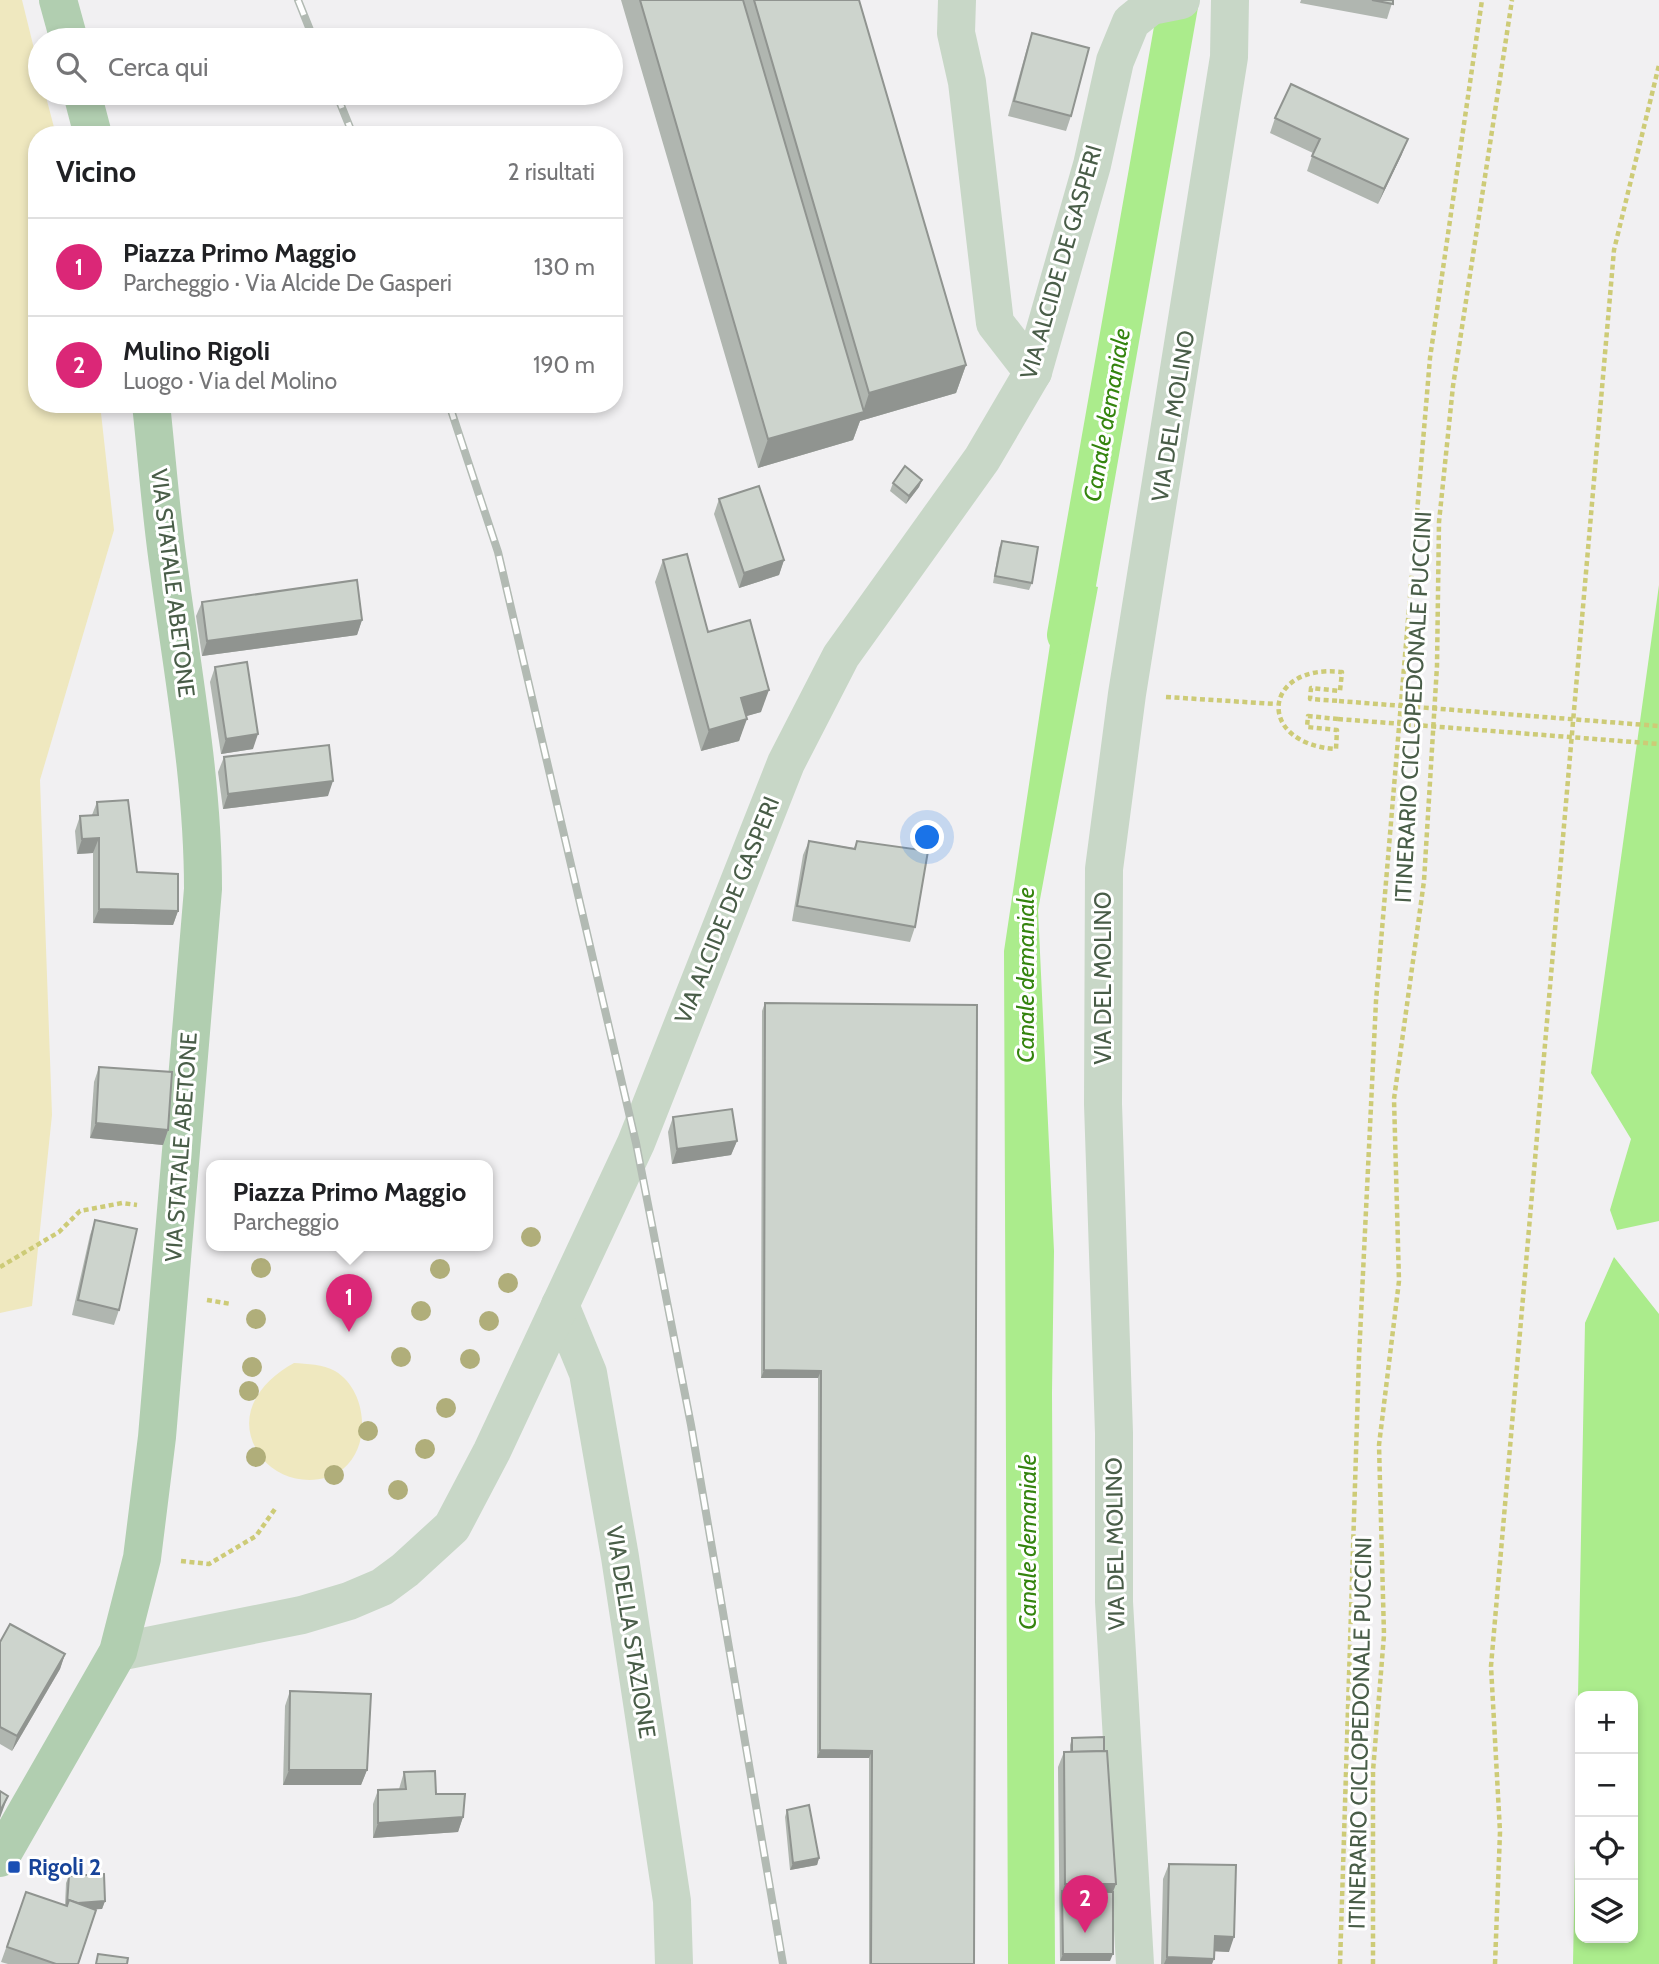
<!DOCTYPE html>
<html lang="it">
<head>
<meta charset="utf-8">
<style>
	:root { --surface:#fff; --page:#f2f2f2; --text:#202124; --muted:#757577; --line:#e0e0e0; --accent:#db2777 }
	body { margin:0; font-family:Cabin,sans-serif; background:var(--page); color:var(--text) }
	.controls { position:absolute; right:21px; bottom:21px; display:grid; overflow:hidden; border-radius:14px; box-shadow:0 4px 10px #0003 }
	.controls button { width:63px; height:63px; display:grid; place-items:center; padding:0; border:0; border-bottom:2px solid var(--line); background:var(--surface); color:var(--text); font:35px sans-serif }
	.you { position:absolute; left:928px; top:838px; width:24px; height:24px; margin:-18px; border:5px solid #fff; border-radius:50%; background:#1a73e8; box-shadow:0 0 0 10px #1a73e833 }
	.badge { display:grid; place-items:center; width:46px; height:46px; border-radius:50%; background:var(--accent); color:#fff; font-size:23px; font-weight:700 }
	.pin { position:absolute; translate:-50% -58px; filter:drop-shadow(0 2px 4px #0008) }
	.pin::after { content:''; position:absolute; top:37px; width:24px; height:21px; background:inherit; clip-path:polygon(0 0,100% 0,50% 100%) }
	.popup { position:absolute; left:206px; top:1160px; width:287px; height:91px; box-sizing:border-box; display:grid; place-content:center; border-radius:14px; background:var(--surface); filter:drop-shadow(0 2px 5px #0005); font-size:23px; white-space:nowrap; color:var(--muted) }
	.popup b { font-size:26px; color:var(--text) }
	.popup::after { content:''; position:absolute; left:50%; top:100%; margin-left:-14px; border:14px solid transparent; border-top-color:var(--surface) }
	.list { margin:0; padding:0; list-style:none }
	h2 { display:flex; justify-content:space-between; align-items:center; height:91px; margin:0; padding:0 28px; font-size:30px }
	h2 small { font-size:23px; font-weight:400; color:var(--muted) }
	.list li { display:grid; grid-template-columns:46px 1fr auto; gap:21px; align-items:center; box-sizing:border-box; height:98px; padding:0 28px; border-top:2px solid var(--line) }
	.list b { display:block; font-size:26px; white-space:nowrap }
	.list p { margin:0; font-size:23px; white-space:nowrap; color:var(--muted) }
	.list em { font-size:23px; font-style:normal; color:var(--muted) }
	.icon { flex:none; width:38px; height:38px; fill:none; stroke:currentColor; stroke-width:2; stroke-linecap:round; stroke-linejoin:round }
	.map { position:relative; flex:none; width:1659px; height:1964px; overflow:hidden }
	.search { position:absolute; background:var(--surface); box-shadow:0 4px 10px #0003; left:28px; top:28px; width:595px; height:77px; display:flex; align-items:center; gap:18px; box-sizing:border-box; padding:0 24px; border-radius:38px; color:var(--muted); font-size:26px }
	.panel { position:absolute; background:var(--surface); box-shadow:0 4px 10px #0003; left:28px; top:126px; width:595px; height:287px; border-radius:28px }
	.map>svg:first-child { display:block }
</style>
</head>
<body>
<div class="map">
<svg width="1659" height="1964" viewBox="0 0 1659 1964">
	<rect width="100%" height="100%" fill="#f1f0f2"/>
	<g fill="#efe8bf">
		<polygon points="0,0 22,0 40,73 40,93 45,93 56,135 37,135 37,404 100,404 114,530 40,780 52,1115 32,1306 0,1313"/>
		<path d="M294,1363C307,1364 323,1364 335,1371C367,1390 372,1446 343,1469C318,1488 280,1481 262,1458C233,1420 257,1383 294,1363Z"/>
	</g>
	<g fill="#abec8c" fill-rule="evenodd">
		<polygon points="1060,578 1098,587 1038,910 1054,1251 1052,1393 1055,1964 1008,1964 1004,951"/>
		<polygon points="1659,585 1659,1221 1617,1230 1610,1210 1631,1139 1591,1073"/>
		<path d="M1614,1257L1659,1314V1964H1573L1585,1323ZM1580,1696H1633V1938H1580Z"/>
	</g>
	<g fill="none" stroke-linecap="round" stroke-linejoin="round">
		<polyline stroke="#abec8c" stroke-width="40" points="1067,635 1179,0"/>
		<g stroke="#cdcb77" stroke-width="4.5" stroke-dasharray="5 3.5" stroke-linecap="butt">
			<polyline points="1166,697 1276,704"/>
			<path d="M1338,719L1308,716L1307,727L1337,730L1336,749C1255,744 1262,663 1342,672L1340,691L1311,688L1310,699L1339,701"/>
			<polyline points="0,1267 59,1232 80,1211 122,1203 137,1205"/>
			<polyline points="207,1300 231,1304"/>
			<polyline points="181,1561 209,1564 256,1536 275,1509"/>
			<polyline points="1340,1964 1359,1357 1376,1001 1430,358 1482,0"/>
			<polyline points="1373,1964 1373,1771 1384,1635 1379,1445 1399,1281 1394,1099 1424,881 1437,666 1439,522 1453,386 1512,0"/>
			<polyline points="1495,1964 1500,1832 1491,1666 1614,250 1659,65"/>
		</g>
		<g stroke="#c8d7c7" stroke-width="38">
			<polyline points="957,0 956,33 967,82 995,323 1033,372"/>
			<polyline points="560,1305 588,1373 620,1557 672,1901 674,1964"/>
			<polyline points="118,1652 302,1615 349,1601 382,1587 405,1570 452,1527 492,1451 636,1143 786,763 841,656 982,459 1033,372 1092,165 1115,61 1131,22 1151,6 1181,0"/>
			<polyline points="1135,1964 1114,1602 1114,1433 1103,1104 1104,869 1127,694 1229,57 1230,0"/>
		</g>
		<g stroke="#b1ceb0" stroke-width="38">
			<polyline points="58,0 69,40"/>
			<polyline points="82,93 93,135"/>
			<path d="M0,1858L118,1652L142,1558L157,1437L203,889C203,781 183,676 169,570C161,515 157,459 151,404"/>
		</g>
		<defs>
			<g id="rail">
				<polyline points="298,0 314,40"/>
				<polyline points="336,93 353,135"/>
				<polyline points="449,404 498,552 636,1143 691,1425 783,1964"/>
			</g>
		</defs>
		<use href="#rail" stroke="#b2bab3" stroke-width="8"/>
		<use href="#rail" stroke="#fff" stroke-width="5" stroke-dasharray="16" stroke-linecap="butt"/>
		<g stroke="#cdcb77" stroke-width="4.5" stroke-dasharray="5 3.5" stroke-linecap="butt">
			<polyline points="1339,701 1659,726"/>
			<polyline points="1338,719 1659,744"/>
		</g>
	</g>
	<g fill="#b0ae7a">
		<circle cx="531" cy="1237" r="10"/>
		<circle cx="261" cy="1268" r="10"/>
		<circle cx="440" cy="1269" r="10"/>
		<circle cx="508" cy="1283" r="10"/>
		<circle cx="421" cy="1311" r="10"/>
		<circle cx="256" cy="1319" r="10"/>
		<circle cx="489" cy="1321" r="10"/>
		<circle cx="401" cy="1357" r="10"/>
		<circle cx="470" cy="1359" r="10"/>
		<circle cx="252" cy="1367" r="10"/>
		<circle cx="249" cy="1391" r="10"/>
		<circle cx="446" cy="1408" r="10"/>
		<circle cx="368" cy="1431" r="10"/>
		<circle cx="425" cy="1449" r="10"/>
		<circle cx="256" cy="1457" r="10"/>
		<circle cx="334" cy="1475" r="10"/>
		<circle cx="398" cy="1490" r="10"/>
	</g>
	<g fill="#b0b6b0">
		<polygon points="621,0 859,0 966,365 956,393 860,421 853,440 758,468"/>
		<polygon points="1301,0 1393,0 1387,19 1300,3"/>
		<polygon points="1032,33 1071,116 1066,131 1008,116 1027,48"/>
		<polygon points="1275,118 1402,154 1378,204 1307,171 1313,153 1270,133"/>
		<polygon points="922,480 919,487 906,504 890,491 893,483"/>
		<polygon points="719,499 784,560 779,575 739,588 714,514"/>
		<polygon points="1002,541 1032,583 1029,590 993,583 999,548"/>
		<polygon points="663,560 761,712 746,716 739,741 701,751 655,582"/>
		<polygon points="202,602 362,620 357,635 202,656 196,616"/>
		<polygon points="215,667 253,749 221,754 210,682"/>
		<polygon points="224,757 328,796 223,809 218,772"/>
		<polygon points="97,802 137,872 178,911 173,925 93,923 93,853 77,854 75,831 80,816 92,815"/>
		<polygon points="809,841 854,848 857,841 915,927 910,942 792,921 803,855"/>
		<polygon points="765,1003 974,1964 869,1964 869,1758 817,1758 818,1378 761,1378 762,1011"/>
		<polygon points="99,1067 168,1130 163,1145 90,1138 94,1082"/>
		<polygon points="673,1117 737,1141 731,1155 672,1164 668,1132"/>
		<polygon points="95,1220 119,1310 114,1325 72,1315 90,1235"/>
		<polygon points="0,1642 65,1654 60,1669 12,1751 0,1744"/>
		<polygon points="290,1691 367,1770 361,1785 283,1785 285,1706"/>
		<polygon points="1072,1738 1104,1751 1116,1884 1113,1892 1110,1961 1060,1961 1058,1767 1064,1752 1070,1752 1070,1745"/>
		<polygon points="404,1772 436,1794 463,1817 458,1832 373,1838 373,1804 378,1790 399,1789"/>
		<polygon points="787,1810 819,1858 817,1865 790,1870 785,1817"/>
		<polygon points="1169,1864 1229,1952 1214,1951 1212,1964 1161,1964 1163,1879"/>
		<polygon points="69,1876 105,1901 102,1909 96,1909 78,1964 8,1964 1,1962 26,1892 65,1905 66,1883"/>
	</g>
	<g fill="#909490">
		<polygon points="1408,139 1402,154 1378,204 1384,189"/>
		<polygon points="966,365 956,393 860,421 853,440 758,468 768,439 863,412 869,393"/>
		<polygon points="922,480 919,487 906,504 909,496"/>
		<polygon points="784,560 779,575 739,588 744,573"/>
		<polygon points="362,620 357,635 202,656 207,641"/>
		<polygon points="769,690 761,712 733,720 741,698"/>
		<polygon points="747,719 739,741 701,751 709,730"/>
		<polygon points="258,734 253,749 221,754 226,739"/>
		<polygon points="333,781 328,796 223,809 228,794"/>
		<polygon points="99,838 93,853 77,854 82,839"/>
		<polygon points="99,909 178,911 173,925 93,923"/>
		<polygon points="96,1123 168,1130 163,1145 90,1138"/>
		<polygon points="737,1141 731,1155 672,1164 677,1149"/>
		<polygon points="764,1370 821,1371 818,1378 761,1378"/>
		<polygon points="65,1654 60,1669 12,1751 17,1736"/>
		<polygon points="820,1750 872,1751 869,1758 817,1758"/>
		<polygon points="289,1770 367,1770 361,1785 283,1785"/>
		<polygon points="8,1796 0,1818 0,1811"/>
		<polygon points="463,1817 458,1832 373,1838 378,1823"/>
		<polygon points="819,1858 817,1865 790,1870 793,1863"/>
		<polygon points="1065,1884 1116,1884 1110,1899 1062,1892"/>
		<polygon points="105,1901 102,1909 65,1911 67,1904"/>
		<polygon points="1215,1936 1234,1937 1229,1952 1209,1951"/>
		<polygon points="1063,1954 1113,1954 1110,1961 1060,1961"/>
		<polygon points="1167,1957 1214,1959 1212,1964 1164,1964"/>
	</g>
	<g fill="#cdd4cd" stroke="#909490" stroke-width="2">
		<polygon points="640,0 743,0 864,412 768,439"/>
		<polygon points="754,0 859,0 966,365 869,393"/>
		<polygon points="1372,0 1393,0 1393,4"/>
		<polygon points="1032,33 1089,48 1071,116 1014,101"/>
		<polygon points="1291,84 1408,139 1384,189 1312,156 1320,139 1275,118"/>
		<polygon points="905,466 922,480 909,496 893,483"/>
		<polygon points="759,486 784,560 744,573 719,499"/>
		<polygon points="1002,541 1038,547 1032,583 995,576"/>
		<polygon points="687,554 708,632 750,620 769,690 741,698 747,719 709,730 663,560"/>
		<polygon points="357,580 362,620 207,641 202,602"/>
		<polygon points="247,662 258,734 226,739 215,667"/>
		<polygon points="329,745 333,781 228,794 224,757"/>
		<polygon points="128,800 137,872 178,874 178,911 99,909 99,838 82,839 80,816 98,815 97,802"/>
		<polygon points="809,841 855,849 857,841 928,851 915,927 797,906"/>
		<polygon points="765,1003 977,1005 974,1964 871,1964 872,1751 820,1750 821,1371 764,1370"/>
		<polygon points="99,1067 172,1072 168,1130 96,1123"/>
		<polygon points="732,1109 737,1141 677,1149 673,1117"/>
		<polygon points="95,1220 137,1229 119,1310 78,1300"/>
		<polygon points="10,1624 65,1654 17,1736 0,1727 0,1642"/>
		<polygon points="290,1691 371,1694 367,1770 289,1770"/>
		<polygon points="1104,1737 1104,1751 1072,1752 1072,1738"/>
		<polygon points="1107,1751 1116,1884 1065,1884 1064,1752"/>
		<polygon points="435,1771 436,1794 465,1794 463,1817 378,1823 378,1790 406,1789 404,1772"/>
		<polygon points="0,1791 8,1796 0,1811"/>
		<polygon points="809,1805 819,1858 793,1863 787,1810"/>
		<polygon points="1169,1864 1236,1865 1234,1937 1215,1936 1214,1959 1167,1957"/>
		<polygon points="104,1874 105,1901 78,1903 69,1900 67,1904 69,1876"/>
		<polygon points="1062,1891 1113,1892 1113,1954 1063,1954"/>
		<polygon points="26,1892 67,1906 69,1900 96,1910 78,1964 56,1964 7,1947"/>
		<polygon points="98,1954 128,1958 127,1964 96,1964"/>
	</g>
	<rect fill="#1a4fb4" stroke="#fff" stroke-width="2.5" x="7" y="1860" width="14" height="14" rx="3.5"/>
	<g text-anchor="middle" stroke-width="6" stroke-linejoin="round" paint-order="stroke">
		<g font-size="23" fill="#495d48" stroke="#fff">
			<text transform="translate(1061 262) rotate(-74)" y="8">VIA ALCIDE DE GASPERI</text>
			<text transform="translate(1173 416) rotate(-81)" y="8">VIA DEL MOLINO</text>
			<text transform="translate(173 583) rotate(83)" y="8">VIA STATALE ABETONE</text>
			<text transform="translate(1413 707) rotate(-87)" y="8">ITINERARIO CICLOPEDONALE PUCCINI</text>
			<text transform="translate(727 910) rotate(-68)" y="8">VIA ALCIDE DE GASPERI</text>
			<text transform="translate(1103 978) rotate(-90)" y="8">VIA DEL MOLINO</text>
			<text transform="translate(181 1147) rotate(-86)" y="8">VIA STATALE ABETONE</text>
			<text transform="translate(1115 1544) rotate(-91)" y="8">VIA DEL MOLINO</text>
			<text transform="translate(631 1632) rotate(81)" y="8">VIA DELLA STAZIONE</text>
			<text transform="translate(1360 1733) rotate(-89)" y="8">ITINERARIO CICLOPEDONALE PUCCINI</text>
		</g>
		<g font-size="23" font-weight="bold" fill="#164399" stroke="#fff" text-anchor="start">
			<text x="28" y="1875">Rigoli 2</text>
		</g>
		<g font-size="24" font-style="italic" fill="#34840e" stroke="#fff">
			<text transform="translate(1107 415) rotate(-80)" y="8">Canale demaniale</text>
			<text transform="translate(1026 975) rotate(-90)" y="8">Canale demaniale</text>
			<text transform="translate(1028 1542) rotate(-90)" y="8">Canale demaniale</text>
		</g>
	</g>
</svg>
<div class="controls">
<button>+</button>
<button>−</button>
<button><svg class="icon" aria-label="locate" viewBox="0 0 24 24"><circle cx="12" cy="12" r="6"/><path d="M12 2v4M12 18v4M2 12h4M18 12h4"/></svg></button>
<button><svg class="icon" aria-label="layers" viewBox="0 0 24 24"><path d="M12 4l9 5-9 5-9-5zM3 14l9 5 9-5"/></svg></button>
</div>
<div class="you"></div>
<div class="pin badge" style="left:349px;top:1332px">1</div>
<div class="popup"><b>Piazza Primo Maggio</b>Parcheggio</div>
<div class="pin badge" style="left:1085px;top:1933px">2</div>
<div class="search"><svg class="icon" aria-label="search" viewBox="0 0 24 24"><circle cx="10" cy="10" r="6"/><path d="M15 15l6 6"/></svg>Cerca qui</div>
<section class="panel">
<h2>Vicino<small>2 risultati</small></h2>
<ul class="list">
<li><span class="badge">1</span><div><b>Piazza Primo Maggio</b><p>Parcheggio · Via Alcide De Gasperi</p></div><em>130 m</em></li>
<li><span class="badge">2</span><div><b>Mulino Rigoli</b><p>Luogo · Via del Molino</p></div><em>190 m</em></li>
</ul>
</section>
</div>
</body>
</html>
